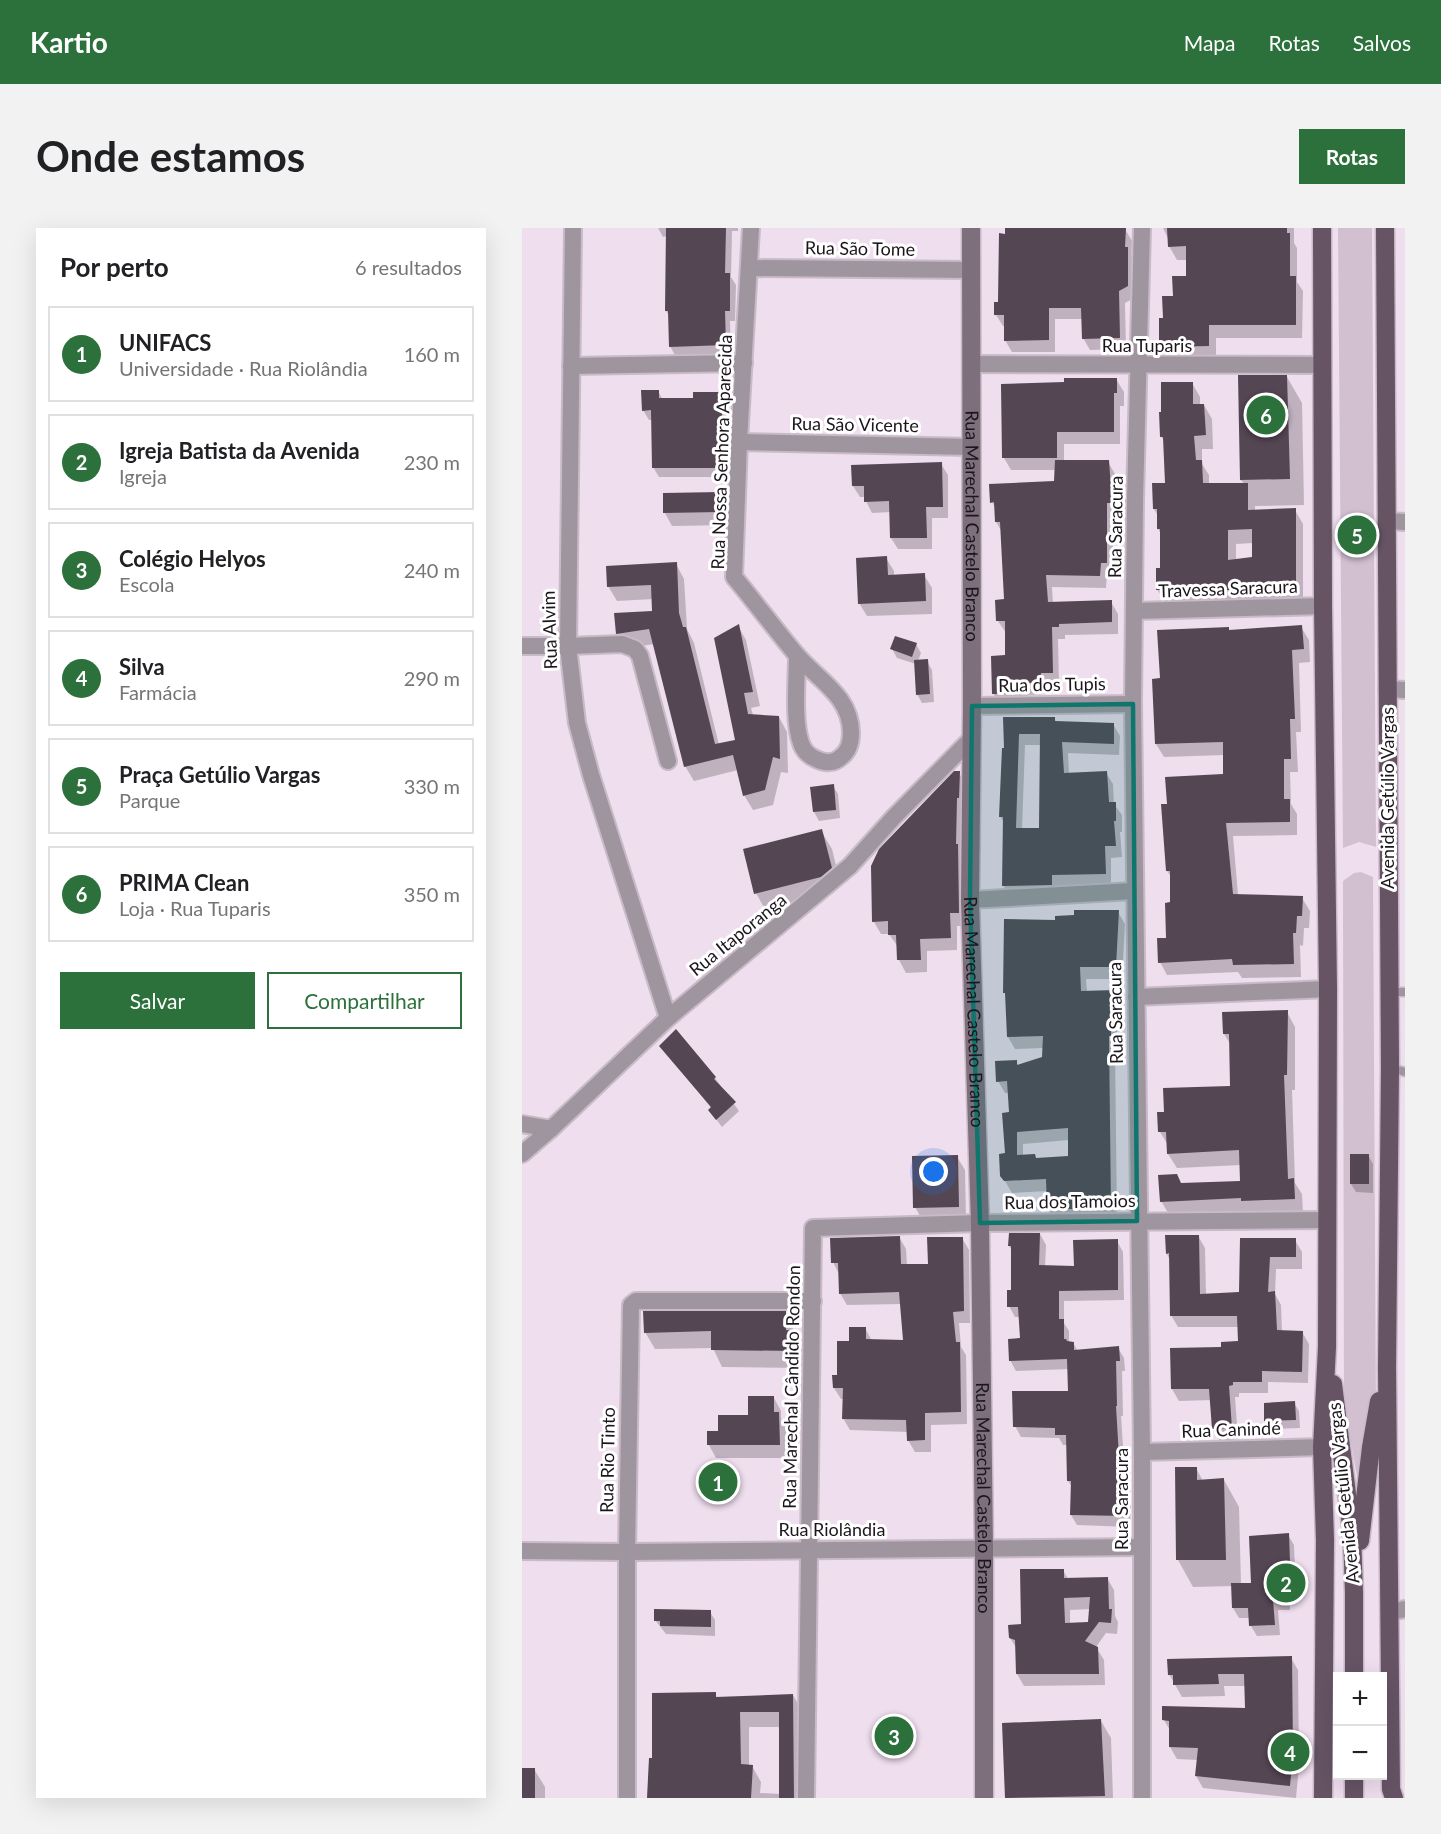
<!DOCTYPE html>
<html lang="pt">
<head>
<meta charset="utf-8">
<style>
	:root { --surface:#fff; --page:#f2f2f2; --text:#202124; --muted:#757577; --line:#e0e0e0; --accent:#2c713c }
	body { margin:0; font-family:Lato,sans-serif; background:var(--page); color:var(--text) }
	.controls { position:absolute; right:18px; bottom:18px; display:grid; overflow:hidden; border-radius:0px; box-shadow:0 6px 24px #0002 }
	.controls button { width:54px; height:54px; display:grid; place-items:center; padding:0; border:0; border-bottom:2px solid var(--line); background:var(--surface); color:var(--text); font:30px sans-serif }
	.you { position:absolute; left:412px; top:944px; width:21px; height:21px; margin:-15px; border:4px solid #fff; border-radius:50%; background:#1a73e8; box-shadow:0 0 0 9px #1a73e833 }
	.badge { display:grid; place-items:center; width:39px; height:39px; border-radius:50%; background:var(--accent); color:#fff; font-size:20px; font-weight:700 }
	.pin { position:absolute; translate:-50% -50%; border:3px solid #fff; box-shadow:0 2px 6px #0006 }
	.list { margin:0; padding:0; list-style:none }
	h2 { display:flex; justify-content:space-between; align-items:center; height:78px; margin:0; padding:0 24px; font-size:26px }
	h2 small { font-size:20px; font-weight:400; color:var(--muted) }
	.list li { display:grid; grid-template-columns:39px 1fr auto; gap:18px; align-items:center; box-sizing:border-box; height:96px; margin:0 12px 12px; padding:0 12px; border:2px solid var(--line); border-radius:0px }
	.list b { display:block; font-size:22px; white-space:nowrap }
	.list p { margin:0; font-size:20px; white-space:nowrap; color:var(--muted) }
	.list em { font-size:20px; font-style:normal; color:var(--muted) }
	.actions { display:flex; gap:12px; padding:18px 24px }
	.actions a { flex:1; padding:14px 0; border:2px solid var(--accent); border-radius:0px; text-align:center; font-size:21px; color:var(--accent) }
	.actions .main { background:var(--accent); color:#fff }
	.map { position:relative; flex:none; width:883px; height:1570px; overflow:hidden; border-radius:0px }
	header { display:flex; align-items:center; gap:36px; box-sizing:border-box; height:84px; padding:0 30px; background:var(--accent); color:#fff }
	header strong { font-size:28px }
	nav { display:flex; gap:33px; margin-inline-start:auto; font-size:21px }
	.intro { display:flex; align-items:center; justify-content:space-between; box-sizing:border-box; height:144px; padding:0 36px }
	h1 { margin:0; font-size:42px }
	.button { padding:15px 27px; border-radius:0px; background:var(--accent); color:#fff; font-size:21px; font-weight:700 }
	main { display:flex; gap:36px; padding:0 36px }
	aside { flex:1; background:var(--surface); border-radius:0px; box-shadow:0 6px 24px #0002 }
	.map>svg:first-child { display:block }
</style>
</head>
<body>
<header>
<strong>Kartio</strong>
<nav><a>Mapa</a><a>Rotas</a><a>Salvos</a></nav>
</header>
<div class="intro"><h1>Onde estamos</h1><a class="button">Rotas</a></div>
<main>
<aside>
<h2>Por perto<small>6 resultados</small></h2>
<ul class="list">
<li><span class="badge">1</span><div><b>UNIFACS</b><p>Universidade · Rua Riolândia</p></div><em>160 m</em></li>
<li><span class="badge">2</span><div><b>Igreja Batista da Avenida</b><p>Igreja</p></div><em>230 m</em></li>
<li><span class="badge">3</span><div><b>Colégio Helyos</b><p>Escola</p></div><em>240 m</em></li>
<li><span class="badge">4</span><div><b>Silva</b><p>Farmácia</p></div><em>290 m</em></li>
<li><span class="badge">5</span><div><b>Praça Getúlio Vargas</b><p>Parque</p></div><em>330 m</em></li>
<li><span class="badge">6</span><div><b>PRIMA Clean</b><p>Loja · Rua Tuparis</p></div><em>350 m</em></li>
</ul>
<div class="actions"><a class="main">Salvar</a><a>Compartilhar</a></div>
</aside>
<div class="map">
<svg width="883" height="1570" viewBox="0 0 883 1570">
	<rect width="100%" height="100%" fill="#efdeee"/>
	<g fill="#d2c0d1">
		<polygon points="816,0 850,0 854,619 837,614 821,620"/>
		<polygon points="839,644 851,649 854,1192 835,1248 822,1178 821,653 832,645"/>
	</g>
	<g fill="#0003" fill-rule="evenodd">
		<polygon points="136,0 216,0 216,3 210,3 209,49 214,57 213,93 208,93 209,128 154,129 148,118 147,87 144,83 145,8 141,9"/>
		<polygon points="484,0 603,1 610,13 609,27 612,32 612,70 603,75 604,121 568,122 561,110 561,91 533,91 533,124 490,124 483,112 483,98 481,98 474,87 478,75"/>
		<polygon points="641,0 772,0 772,15 775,20 775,54 781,63 780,110 694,110 694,131 647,132 639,118 642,92 652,69 665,50 665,32 655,32 647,18 647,12"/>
		<path d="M765,149L780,175L782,277L733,278V283L773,282L781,296V378L643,375L635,361L639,341V306L636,301V288L632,281L645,256L643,214L639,208L670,155L678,169V177H682L690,191L691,221H680V236L687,247V256H722L719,252ZM731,315L732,330L714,333V316Z"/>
		<polygon points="594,151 602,164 602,178 598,178 598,216 542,216 542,234 586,234 593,246 596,286 591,286 591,347 585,346 584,360 530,359 531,376 589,374 596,386 596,406 543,407 543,411 536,411 537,457 526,457 526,466 506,467 506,477 478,477 471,465 485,429 484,405 476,393 483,373 480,304 474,294 474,281 470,274 534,254 534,242 489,242 482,230"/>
		<polygon points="136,163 141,172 172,171 199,165 204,175 205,198 208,204 207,222 204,222 204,249 137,249 131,239 131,192 127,192 121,182"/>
		<polygon points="419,236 426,247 426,290 410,290 410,321 376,321 369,310 369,284 350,285 344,273 343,269 338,269 331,258"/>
		<polygon points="197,266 205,279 205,297 150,298 143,285"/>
		<polygon points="364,330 372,343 372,348 402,347 410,360 410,386 345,388 337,375"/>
		<polygon points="154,336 162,351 165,401 172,415 197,517 214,513 216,398 224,412 238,478 229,480 231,487 257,489 265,504 266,545 259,544 251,577 231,582 222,567 216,542 172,553 163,538 133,416 104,420 95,405 132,384 131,371 95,373 86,358"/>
		<polygon points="779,399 787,412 788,434 777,435 779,504 774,504 776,544 768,544 769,576 775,586 775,607 711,608 716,667 780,670 788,683 787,700 782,700 781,718 778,717 779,749 720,750 716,744 645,747 638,734 646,711 650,676 650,650 645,643 646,577 703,547 703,527 642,529 634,516 640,452 707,404"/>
		<polygon points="394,416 399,425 396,433 405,433 410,442 412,474 400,475 395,466 394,436 375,430 370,421"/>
		<path d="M532,490L535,495L591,496L598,508L597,527L546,525L547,546L584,545L591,556L592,576L600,587V604H598L600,629L589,630V657L536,658V668L488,669L481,657L482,595L478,588L483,522V491ZM503,517H519V601H500Z"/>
		<polygon points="437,545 444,557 444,698 435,698 435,722 405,723 405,744 384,745 377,732 376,719 367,706 359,706 352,694"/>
		<polygon points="311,558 316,566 318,590 297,593 292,584"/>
		<polygon points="299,603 310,621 319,658 309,666 244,683 234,665"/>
		<path d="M596,684L603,696L600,751H564L565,764H593L600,776V796H595V819H593L595,992L533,993L526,980V963L490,965L480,948L485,927L489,885L487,865H483L476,853L494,834L497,838L522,830V820L493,821L486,809L535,694ZM547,912L548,930L515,932L501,928V916Z"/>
		<polygon points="765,784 773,799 773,862 770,862 773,955 780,966 781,985 729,987 727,984 648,988 639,973 660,957 720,954 719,937 655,940 646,926 646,917 638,904 643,885 709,860 709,817 702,806"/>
		<polygon points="154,804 193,850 217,883 200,899 188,883 190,881 139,818"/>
		<polygon points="846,927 851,936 851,965 834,964 829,956"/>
		<polygon points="435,929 443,942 444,992 401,993 393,979"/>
		<polygon points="518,1006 524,1017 523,1039 553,1040 595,1013 601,1024 602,1072 542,1073 542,1095 547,1103 547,1115 551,1115 556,1123 596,1120 602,1130 603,1143 600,1143 601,1188 599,1188 602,1234 606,1241 609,1271 608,1299 555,1297 549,1287 550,1259 546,1253 546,1217 541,1217 537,1210 499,1209 493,1198 547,1165 547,1141 494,1143 488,1132 499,1111 498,1089 493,1089 487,1078 490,1064 491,1024 487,1018"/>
		<polygon points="676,1008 683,1020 684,1067 718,1065 719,1011 773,1012 780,1024 780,1041 754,1041 753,1066 759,1077 760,1104 780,1104 787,1116 786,1155 746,1154 746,1165 717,1165 717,1169 713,1169 716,1211 698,1213 692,1201 690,1172 657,1173 650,1161 701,1120 717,1114 717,1099 656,1099 649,1087 648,1032 645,1026 645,1009"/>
		<polygon points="377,1009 384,1021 385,1038 407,1037 440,1010 447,1022 448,1095 437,1095 439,1119 444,1127 445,1196 409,1197 409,1224 393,1224 386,1212 386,1204 328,1202 321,1190 322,1171 319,1171 312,1160 328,1115 343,1100 350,1113 383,1113 379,1076 325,1077 318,1065 317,1046 311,1034"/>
		<polygon points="263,1085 281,1121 281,1140 200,1139 191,1120 133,1121 123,1104"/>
		<polygon points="252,1170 259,1183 259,1190 264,1199 264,1230 194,1230 187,1217 198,1205 228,1189"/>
		<polygon points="772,1175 777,1183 778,1200 749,1201 744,1193"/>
		<polygon points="674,1240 681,1253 702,1252 717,1279 719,1357 731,1357 766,1307 772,1317 773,1344 768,1344 768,1382 756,1382 758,1407 735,1408 729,1398 728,1390 717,1390 711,1380 711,1358 671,1359 656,1332"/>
		<path d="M541,1342L546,1351L585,1350L592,1362L593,1388L596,1394L595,1406L584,1405L574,1419L582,1432L583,1457L502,1458L495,1446V1421L488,1410L501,1398ZM569,1381L568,1396H548V1382Z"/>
		<polygon points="188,1384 193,1392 193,1408 144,1406 133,1392"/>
		<polygon points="769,1430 776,1442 777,1538 774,1570 681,1560 674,1548 676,1532 655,1531 648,1519 649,1504 642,1492 725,1482 724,1458 702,1458 703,1468 660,1469 647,1446"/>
		<path d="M193,1466L195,1470L271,1467L280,1483V1570H126ZM227,1499H258L259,1566L238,1565L239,1554L230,1538H227Z"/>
		<polygon points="579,1493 589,1510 591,1570 485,1570 482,1497"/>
		<polygon points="12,1541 23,1559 23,1570 0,1570 0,1542"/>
	</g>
	<g fill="#544653" fill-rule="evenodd">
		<polygon points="144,0 204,0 203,45 208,45 208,83 203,83 204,117 147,119 146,83 143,83"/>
		<polygon points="483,0 604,0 603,19 606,19 606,58 597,63 598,110 560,111 559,80 527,80 527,112 482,113 482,87 472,87 472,74 476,74 477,5 483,6"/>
		<polygon points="645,0 765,0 765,5 768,5 768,48 774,48 774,97 687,97 687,118 637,119 637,90 641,90 640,68 651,68 650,48 664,48 664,18 646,19"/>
		<polygon points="716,147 765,147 768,251 718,252"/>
		<polygon points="542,150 595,150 595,165 592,165 592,204 535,204 535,230 480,230 479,156 542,154"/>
		<path d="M639,154H671V176H682L684,207L672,208L674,232H680L681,255H726V282L774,280V364L711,366V362H634V340H638V301H635V281H631L630,255H643L641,209H638L637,184H639ZM730,301V329L706,332V302Z"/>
		<polygon points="119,162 137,162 137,170 171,170 171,164 200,164 200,193 204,194 203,213 199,213 199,240 130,240 129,182 120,183"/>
		<polygon points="533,232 587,232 590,275 585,275 585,335 579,335 578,348 524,347 526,374 590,372 590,394 537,396 537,399 530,399 531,445 519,445 520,455 500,455 500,465 470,466 469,428 483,427 483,393 474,393 473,372 482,371 478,294 473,294 472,274 468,275 467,256 532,253"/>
		<polygon points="420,234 421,279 404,279 405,310 368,310 367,273 342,274 342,258 330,258 329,237"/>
		<polygon points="198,264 198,284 141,285 141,265"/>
		<polygon points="365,328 366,347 403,345 404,373 336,376 334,330"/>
		<polygon points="155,334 157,385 161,399 164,399 193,516 213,512 192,410 217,396 231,464 222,465 226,486 257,488 258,531 251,529 243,562 221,568 211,527 162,539 127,401 94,406 92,385 130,383 129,357 85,359 84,338"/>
		<polygon points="780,397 782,421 770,422 773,491 768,491 769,531 762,531 762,571 768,571 768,594 704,595 711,666 781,668 780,688 775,688 774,705 771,705 772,736 711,737 710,731 636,735 635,710 644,710 643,675 648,674 648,643 644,643 639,576 645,576 643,549 701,546 701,514 633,516 630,451 638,450 635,402 707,399 707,402"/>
		<polygon points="373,408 395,415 390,429 368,421"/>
		<polygon points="406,431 408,466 394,467 392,432"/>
		<path d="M481,489H533V493L592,495V516L540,514L542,545L585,543L587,574H594V593H592L594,618H583L584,646L530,647V657L480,658L481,589H477L480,520H482ZM497,506H518L517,600H494Z"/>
		<polygon points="432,543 438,543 437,570 435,570 434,616 436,616 437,685 428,685 429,710 398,711 399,732 375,732 374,707 366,707 366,693 350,694 349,638 357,621"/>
		<polygon points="312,556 314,582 291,584 288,559"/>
		<polygon points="300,601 310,640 299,649 232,666 221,621"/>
		<path d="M552,682H597L594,739H558L559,763L594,762V784H589V808H587L589,981H525L524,951L482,953L478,948L477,926L483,925L480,885L487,884L485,853L474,854L473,833L495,832V837L520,829L521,808L485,809L483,765H481L482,691L533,692V688L552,687ZM546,900V928L514,930L513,926L495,927V904Z"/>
		<polygon points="766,782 765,847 762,847 766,951 772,950 773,971 719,973 719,970 638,974 636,947 655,946 659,955 718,953 717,922 645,926 644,904 636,904 635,884 642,884 641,860 708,858 707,806 701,806 700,784"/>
		<polygon points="154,801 194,849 192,851 214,874 194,892 186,882 189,879 137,818"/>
		<rect x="828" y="926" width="19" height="30"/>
		<polygon points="436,927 437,979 391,980 390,928"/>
		<polygon points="487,1005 518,1005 517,1037 552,1038 551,1012 596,1011 596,1062 537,1063 537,1091 542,1091 542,1111 544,1111 545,1113 552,1114 552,1122 597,1118 598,1133 594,1133 595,1178 594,1178 597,1229 600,1229 603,1259 603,1288 548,1287 549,1253 545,1253 544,1207 533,1207 533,1200 491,1199 490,1163 546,1163 545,1131 487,1133 486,1111 498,1110 496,1079 485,1079 485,1062 489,1062 489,1018 486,1018"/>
		<polygon points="643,1007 677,1007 678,1066 717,1064 718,1010 774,1010 774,1029 748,1029 746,1064 753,1063 755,1102 781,1103 780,1144 740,1143 740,1154 711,1154 711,1157 707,1158 710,1200 690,1201 687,1161 649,1161 648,1120 699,1119 699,1114 716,1113 715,1088 648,1088 647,1025 644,1026"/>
		<polygon points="378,1008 379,1036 406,1036 405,1009 441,1009 442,1083 431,1084 434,1114 438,1114 439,1184 403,1185 403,1212 385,1213 384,1192 320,1191 321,1160 311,1160 310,1147 315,1147 315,1113 327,1113 327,1099 344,1099 344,1111 381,1112 377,1064 317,1066 316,1035 309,1035 308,1010"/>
		<polygon points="121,1083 264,1083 264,1102 272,1103 272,1123 189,1122 189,1103 122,1105"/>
		<polygon points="226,1168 252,1168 252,1184 257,1184 258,1217 185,1217 185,1203 196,1203 196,1187 226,1187"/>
		<polygon points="773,1173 774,1192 742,1193 742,1175"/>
		<polygon points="653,1239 675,1239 675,1252 702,1250 704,1332 654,1332"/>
		<polygon points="767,1305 768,1334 763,1334 763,1372 751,1372 753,1397 727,1398 726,1380 710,1380 709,1355 729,1355 727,1308"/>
		<path d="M498,1341H542V1350L586,1349L587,1381H590L589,1395L577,1394L563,1413L576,1419L577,1446H494L493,1412L487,1410L486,1397L499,1396ZM568,1369L566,1394L543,1395L542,1370Z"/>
		<polygon points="132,1381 189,1382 189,1399 138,1398 138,1393 132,1393"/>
		<polygon points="770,1428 771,1525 768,1558 673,1548 676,1520 647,1519 647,1493 640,1492 640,1478 723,1480 722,1446 696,1446 697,1456 651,1457 651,1447 646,1447 645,1431"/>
		<polygon points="194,1464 194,1469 271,1466 272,1570 257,1570 257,1484 218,1484 219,1536 231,1537 229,1570 125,1570 127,1530 130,1530 130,1465"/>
		<polygon points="579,1491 583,1568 483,1570 480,1495"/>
		<rect x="0" y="1540" width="13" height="30"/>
	</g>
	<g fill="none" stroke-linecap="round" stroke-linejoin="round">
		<defs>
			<g id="lane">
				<polyline points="868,764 883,764"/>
				<polyline points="868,840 883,844"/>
			</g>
			<g id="street">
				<polyline points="51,0 46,418 55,495 69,547 146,790"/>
				<path d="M229,0L217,214L212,349C233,374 252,400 273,425C294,451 329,467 329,505C329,514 327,523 319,529C312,536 302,535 294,531C287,528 281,522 279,515C271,494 275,451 275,428"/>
				<polyline points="620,0 613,271 611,476 620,1224 620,1570"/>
				<polyline points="227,40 449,42"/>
				<polyline points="450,136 801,137"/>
				<polyline points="49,138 222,135"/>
				<polyline points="217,214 449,219"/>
				<polyline points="865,293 883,294"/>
				<polyline points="612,383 801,378"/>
				<polyline points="0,418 46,418 100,416 113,421 118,428 146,533"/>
				<polyline points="865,461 883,462"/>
				<polyline points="450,478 611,476"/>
				<polyline points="448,672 612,663"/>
				<polyline points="614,769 806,761"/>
				<polyline points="0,896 29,901"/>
				<polyline points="0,926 29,901 146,790 328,638 372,589 449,511"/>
				<polyline points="620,1224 800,1219"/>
				<polyline points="0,1323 105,1324 620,1319"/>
				<polyline points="868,1384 883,1381"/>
				<polyline points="105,1570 105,1324 109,1077 114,1073 291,1073"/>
				<polyline points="284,1570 291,1000 458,995 806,992"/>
			</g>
			<g id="secondary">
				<path id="s1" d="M449,0L450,478L448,672L458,995L462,1321V1570"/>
			</g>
			<g id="primary">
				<polyline points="800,0 801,378 806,761 805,1119 800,1219 803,1312 801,1570"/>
				<polyline points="863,0 868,840 865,1140 869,1561 872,1570"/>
				<polyline points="811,1156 830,1305 832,1365 832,1448"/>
				<polyline points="838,1313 849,1219 857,1173"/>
				<polyline points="832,1570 832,1548"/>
			</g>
		</defs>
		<use href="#lane" stroke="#c9bac8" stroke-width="11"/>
		<use href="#street" stroke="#c9bac8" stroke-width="20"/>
		<use href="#secondary" stroke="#c9bac8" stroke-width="21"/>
		<use href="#primary" stroke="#c9bac8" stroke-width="21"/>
		<use href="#lane" stroke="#9f959e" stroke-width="8"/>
		<use href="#street" stroke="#9f959e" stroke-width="16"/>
		<use href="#secondary" stroke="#7e6f7d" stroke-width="18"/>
		<use href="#primary" stroke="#665465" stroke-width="18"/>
	</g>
	<path fill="#0f766e" fill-opacity="0.2" stroke="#0f766e" stroke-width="4.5" stroke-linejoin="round" d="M611,476L615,993L458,995L448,672L450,478Z"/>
	<g text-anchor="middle" stroke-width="6" stroke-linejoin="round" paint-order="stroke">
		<g font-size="18" fill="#1c161c" stroke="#fff">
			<text transform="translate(338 21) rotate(1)" y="6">Rua São Tome</text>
			<text x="625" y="124">Rua Tuparis</text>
			<text transform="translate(333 197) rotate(1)" y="6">Rua São Vicente</text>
			<text transform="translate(200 224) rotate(-88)" y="6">Rua Nossa Senhora Aparecida</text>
			<text dy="6" stroke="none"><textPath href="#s1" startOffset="298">Rua Marechal Castelo Branco</textPath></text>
			<text transform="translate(594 299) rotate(-89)" y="6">Rua Saracura</text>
			<text transform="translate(706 361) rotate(-2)" y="6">Travessa Saracura</text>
			<text transform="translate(28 402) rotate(-92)" y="6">Rua Alvim</text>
			<text transform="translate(530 457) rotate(-1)" y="6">Rua dos Tupis</text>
			<text transform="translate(866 570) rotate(-90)" y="6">Avenida Getúlio Vargas</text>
			<text transform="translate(216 707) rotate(-39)" y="6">Rua Itaporanga</text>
			<text dy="6" stroke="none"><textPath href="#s1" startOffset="784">Rua Marechal Castelo Branco</textPath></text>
			<text transform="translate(594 785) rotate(-91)" y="6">Rua Saracura</text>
			<text transform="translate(548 974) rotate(-1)" y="6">Rua dos Tamoios</text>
			<text transform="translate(270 1159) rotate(-89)" y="6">Rua Marechal Cândido Rondon</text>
			<text transform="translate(709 1202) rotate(-2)" y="6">Rua Canindé</text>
			<text transform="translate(86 1232) rotate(-89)" y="6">Rua Rio Tinto</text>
			<text transform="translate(822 1265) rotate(-96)" y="6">Avenida Getúlio Vargas</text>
			<text dy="6" stroke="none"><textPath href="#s1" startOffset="1270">Rua Marechal Castelo Branco</textPath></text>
			<text transform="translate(600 1271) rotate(-90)" y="6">Rua Saracura</text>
			<text x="310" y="1308">Rua Riolândia</text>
		</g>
	</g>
</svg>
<div class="controls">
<button>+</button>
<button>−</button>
</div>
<div class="you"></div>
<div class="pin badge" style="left:196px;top:1254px">1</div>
<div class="pin badge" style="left:764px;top:1355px">2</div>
<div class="pin badge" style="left:372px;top:1508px">3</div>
<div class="pin badge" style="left:768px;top:1524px">4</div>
<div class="pin badge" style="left:835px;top:307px">5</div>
<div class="pin badge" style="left:744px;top:187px">6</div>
</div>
</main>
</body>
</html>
